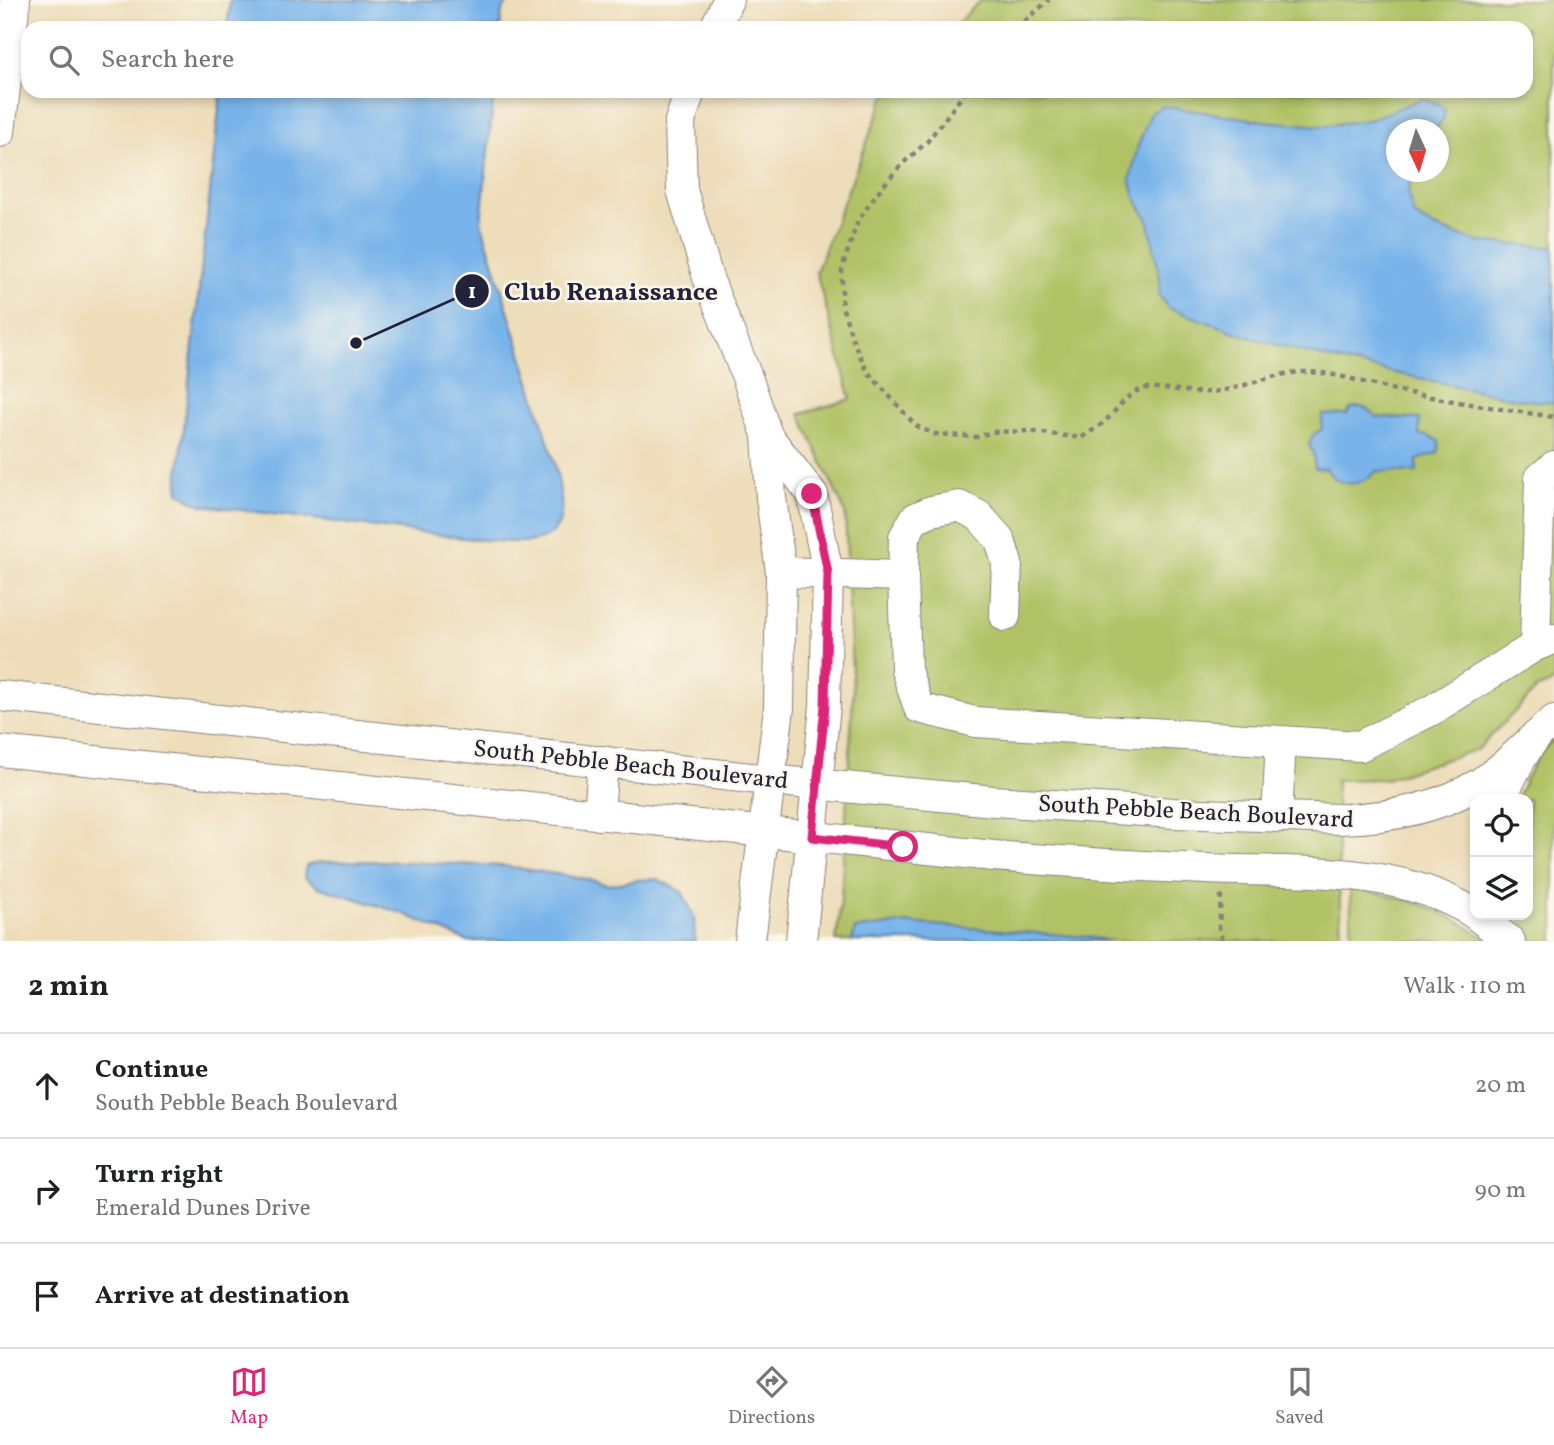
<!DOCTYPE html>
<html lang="en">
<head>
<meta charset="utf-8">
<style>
	:root { --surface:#fff; --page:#f6f6f6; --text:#202124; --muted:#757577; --line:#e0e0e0; --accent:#db2777 }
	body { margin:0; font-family:Vollkorn,serif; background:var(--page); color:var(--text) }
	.controls { position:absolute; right:21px; bottom:21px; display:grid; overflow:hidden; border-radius:14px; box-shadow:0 4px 10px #0003 }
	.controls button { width:63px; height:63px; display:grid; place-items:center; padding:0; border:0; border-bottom:2px solid var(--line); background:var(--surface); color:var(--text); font:35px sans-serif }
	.compass { position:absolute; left:1386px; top:119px; width:63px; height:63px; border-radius:50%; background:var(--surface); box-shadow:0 4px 10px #0003; rotate:176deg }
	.stop { position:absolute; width:21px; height:21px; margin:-16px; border:5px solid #db2777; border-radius:50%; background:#fff }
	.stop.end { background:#db2777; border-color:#fff; box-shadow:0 2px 7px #0008 }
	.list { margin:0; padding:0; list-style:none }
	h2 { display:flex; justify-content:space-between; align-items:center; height:91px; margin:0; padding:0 28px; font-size:30px }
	h2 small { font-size:23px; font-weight:400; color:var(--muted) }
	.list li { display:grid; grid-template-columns:46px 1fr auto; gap:21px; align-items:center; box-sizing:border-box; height:105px; padding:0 28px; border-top:2px solid var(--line) }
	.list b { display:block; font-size:26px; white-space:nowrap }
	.list p { margin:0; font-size:23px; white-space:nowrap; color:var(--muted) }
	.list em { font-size:23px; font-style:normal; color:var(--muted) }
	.icon { flex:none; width:38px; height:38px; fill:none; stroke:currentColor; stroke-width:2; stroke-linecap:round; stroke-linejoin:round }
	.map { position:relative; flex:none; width:1554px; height:941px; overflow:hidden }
	.search { position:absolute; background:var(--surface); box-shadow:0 4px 10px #0003; left:21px; right:21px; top:21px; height:77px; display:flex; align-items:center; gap:18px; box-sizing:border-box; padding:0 24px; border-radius:21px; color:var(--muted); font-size:26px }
	.sheet { height:406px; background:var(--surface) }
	nav { display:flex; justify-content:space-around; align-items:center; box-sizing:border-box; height:98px; border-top:2px solid var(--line); background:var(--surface); font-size:19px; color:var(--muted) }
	nav a { display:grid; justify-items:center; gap:4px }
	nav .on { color:var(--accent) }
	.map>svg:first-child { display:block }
</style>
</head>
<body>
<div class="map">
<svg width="1554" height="941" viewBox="0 0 1554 941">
	<rect width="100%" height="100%" fill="#fbf7ec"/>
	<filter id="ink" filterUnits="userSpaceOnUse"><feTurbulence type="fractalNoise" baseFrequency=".0143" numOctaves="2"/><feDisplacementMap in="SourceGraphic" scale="14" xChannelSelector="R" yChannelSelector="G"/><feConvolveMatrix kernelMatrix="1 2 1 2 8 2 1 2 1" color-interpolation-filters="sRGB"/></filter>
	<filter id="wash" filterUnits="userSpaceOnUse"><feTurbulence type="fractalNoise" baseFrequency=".00686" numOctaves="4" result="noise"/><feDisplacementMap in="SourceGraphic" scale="28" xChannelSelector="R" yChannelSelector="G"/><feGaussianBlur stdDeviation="1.57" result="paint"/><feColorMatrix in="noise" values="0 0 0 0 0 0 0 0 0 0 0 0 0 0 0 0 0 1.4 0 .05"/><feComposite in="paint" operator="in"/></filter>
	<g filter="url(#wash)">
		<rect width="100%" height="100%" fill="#edddba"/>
		<g fill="#b1c266" stroke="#6a7250" stroke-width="2" fill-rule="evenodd">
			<path d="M981,0H1554V682L1538,688L1478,749L1386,779L1336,780L1341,941H836L841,899L853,695L845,512L800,414L851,399L816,272L884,98L891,91H1526V28H953ZM1396,130H1438V172H1396Z"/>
			<path d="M1554,739V941H1534L1517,915H1528V799H1516C1527,778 1535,755 1554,739Z"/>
			<path d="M1350,889C1406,896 1443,908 1489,941H1352Z"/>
		</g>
		<g fill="#78b4ea" stroke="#4d6b92" stroke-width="2">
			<polygon points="230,0 509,0 502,11 500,28 227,28"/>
			<path d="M221,91H494L481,222L555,464C558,480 563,498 561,514C557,552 507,541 480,540L202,505L189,499L179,492L178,481Z"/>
			<polygon points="1421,99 1438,103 1445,110 1443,120 1435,129 1396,130 1396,172 1412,172 1408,194 1414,215 1434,227 1478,242 1554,247 1554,403 1518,399 1334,360 1252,338 1168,308 1159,295 1160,278 1149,222 1135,197 1130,179 1138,146 1151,113 1163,106 1264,121 1321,126 1369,120"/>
			<path d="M1356,407C1366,407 1370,409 1376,417L1420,419L1419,435L1429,436L1439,441L1438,453L1417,460V472L1376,471C1367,483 1348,488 1334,478C1331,476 1329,472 1326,469L1315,468L1313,452L1309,445C1311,436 1314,433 1322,429V415L1347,414L1350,409Z"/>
			<polygon points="379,861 505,866 587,879 609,885 636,880 658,879 682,892 694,916 695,941 467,941 402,913 318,887 304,877 306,866 319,862"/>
			<polygon points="907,923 1089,937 1110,941 852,941 855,929"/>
		</g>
	</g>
	<g filter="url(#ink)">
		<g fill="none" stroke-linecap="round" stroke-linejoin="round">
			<defs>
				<g id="minor">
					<polyline points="715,28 728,0"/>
					<polyline points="690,91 680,121 682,190 708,278 747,377 767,435 771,498 781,572 779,708 750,941"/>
					<polyline points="0,132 15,0"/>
					<polyline points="767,435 812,494 828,573 825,706 801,941"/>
					<polyline points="781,572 903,576"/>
					<polyline points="1005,616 1007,563 1000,540 979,516 959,506 931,511 915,518 904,537 903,576 906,670 919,708 975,722 1360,746 1432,710 1535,646 1554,639"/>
					<polyline points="1535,646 1540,478 1554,466"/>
					<path d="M0,696L769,780L994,801L1174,813L1340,819C1388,818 1439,808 1480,783C1500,770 1517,754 1534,737"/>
					<path d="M0,751L994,856C1065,862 1135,866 1206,869C1296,873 1397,864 1475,914"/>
					<path d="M1501,799C1515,770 1527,740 1554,720"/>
					<polyline points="599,815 603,761"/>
					<polyline points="1277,817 1281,741"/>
					<polyline points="1476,915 1510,941"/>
				</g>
			</defs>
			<use href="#minor" stroke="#88807a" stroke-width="32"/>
			<g stroke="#88807a" stroke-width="4.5" stroke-dasharray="5 5" stroke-linecap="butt">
				<polyline points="1017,28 1049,0"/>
				<path d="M966,91L927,142L901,165L877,193L858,221L842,268V306L854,343L867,371L916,426L934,434L977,437L992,432L1028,431L1081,438C1088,433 1097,428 1103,423C1115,413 1124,397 1139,390C1153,383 1188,394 1207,392C1241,391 1272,372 1306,372C1336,372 1366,384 1395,390C1448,401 1501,409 1554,417"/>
				<polyline points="1221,895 1219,927 1223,941"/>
			</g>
			<use href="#minor" stroke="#fff" stroke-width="30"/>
		</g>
	</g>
	<g fill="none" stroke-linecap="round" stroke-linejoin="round" filter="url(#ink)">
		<polyline stroke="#db2777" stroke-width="9" points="812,494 828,573 825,706 812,837 903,847"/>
	</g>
	<g text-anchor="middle" stroke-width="5" stroke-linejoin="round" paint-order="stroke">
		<g font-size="24" fill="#22223b" stroke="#fbf7ec">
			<text transform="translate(631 764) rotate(6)" y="8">South Pebble Beach Boulevard</text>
			<text transform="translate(1196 811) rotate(3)" y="8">South Pebble Beach Boulevard</text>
		</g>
	</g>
	<path fill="none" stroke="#22223b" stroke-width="2.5" d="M356 343L472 291"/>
	<g fill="#22223b" stroke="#fbf7ec" stroke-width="2.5">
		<circle cx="356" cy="343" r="7"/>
		<circle cx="472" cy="291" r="18"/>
	</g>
	<g font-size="21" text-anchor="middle" font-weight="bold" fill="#fff">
		<text x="472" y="298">1</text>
	</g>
	<g font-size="26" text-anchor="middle" font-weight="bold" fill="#22223b" stroke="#fbf7ec" stroke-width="5" stroke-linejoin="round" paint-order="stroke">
		<text x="611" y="300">Club Renaissance</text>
	</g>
</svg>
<div class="controls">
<button><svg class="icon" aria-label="locate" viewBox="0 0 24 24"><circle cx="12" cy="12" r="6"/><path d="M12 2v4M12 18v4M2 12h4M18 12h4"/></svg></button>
<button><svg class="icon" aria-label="layers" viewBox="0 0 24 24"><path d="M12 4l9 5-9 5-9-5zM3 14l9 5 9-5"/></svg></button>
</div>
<svg class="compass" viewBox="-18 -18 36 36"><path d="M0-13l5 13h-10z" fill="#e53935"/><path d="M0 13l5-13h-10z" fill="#757577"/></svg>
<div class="stop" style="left:903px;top:847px"></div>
<div class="stop end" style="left:812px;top:494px"></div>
<div class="search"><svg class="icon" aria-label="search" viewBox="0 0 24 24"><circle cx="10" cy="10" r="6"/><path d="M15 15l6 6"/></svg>Search here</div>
</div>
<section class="sheet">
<h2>2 min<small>Walk · 110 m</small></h2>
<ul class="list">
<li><svg class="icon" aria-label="ahead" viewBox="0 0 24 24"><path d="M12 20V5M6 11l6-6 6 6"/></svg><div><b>Continue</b><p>South Pebble Beach Boulevard</p></div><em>20 m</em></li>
<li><svg class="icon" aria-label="right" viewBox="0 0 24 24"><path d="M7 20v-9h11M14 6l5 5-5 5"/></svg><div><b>Turn right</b><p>Emerald Dunes Drive</p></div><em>90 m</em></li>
<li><svg class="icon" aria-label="arrive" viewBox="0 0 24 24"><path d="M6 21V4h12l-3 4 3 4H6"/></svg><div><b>Arrive at destination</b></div></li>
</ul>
</section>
<nav>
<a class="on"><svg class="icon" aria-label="map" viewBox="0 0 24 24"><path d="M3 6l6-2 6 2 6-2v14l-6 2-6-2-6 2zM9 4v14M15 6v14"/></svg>Map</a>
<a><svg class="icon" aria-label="directions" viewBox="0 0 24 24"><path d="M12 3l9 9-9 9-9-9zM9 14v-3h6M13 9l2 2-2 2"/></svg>Directions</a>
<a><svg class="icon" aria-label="saved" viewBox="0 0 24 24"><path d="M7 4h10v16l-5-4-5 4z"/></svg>Saved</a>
</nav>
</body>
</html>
